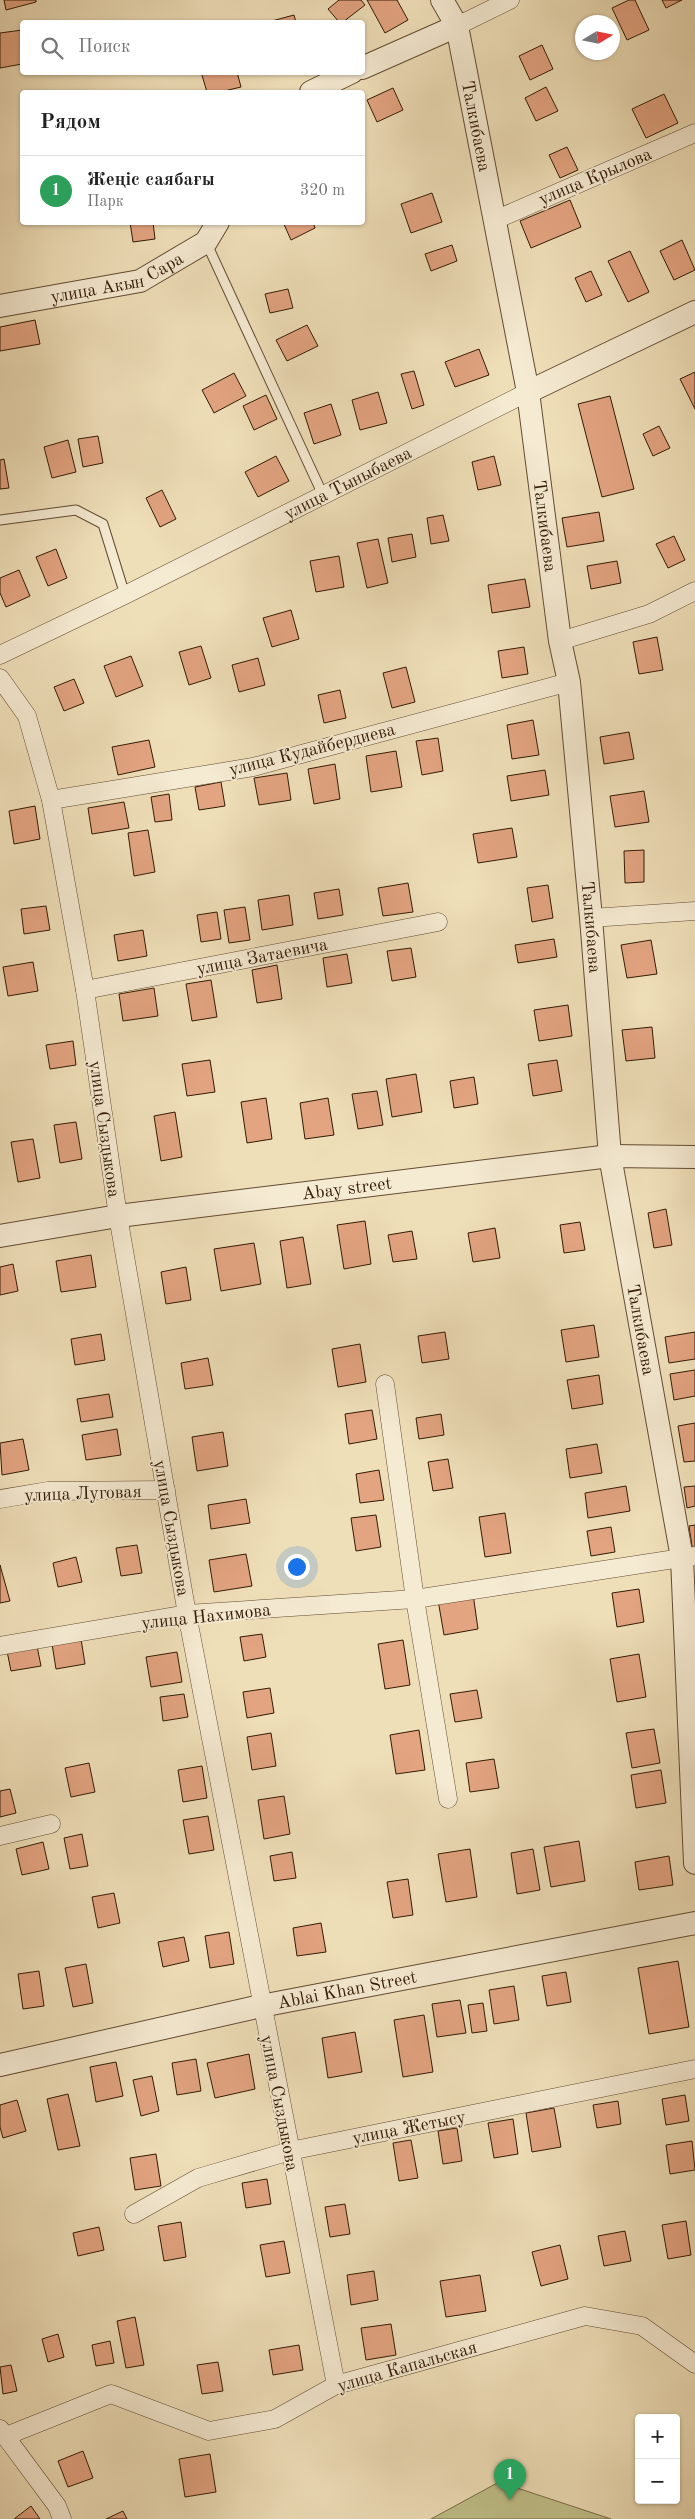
<!DOCTYPE html>
<html lang="ru">
<head>
<meta charset="utf-8">
<style>
	:root { --surface:#fff; --page:#f6f6f6; --text:#222; --muted:#767676; --line:#e0e0e0; --accent:#8f2418 }
	body { margin:0; font-family:"Old Standard TT",serif; background:var(--page); color:var(--text) }
	.controls { position:absolute; right:15px; bottom:15px; display:grid; overflow:hidden; border-radius:5px; box-shadow:0 1px 4px #0004 }
	.controls button { width:45px; height:45px; display:grid; place-items:center; padding:0; border:0; border-bottom:1px solid var(--line); background:var(--surface); color:var(--text); font:25px sans-serif }
	.compass { position:absolute; left:575px; top:15px; width:45px; height:45px; border-radius:50%; background:var(--surface); box-shadow:0 1px 4px #0004; rotate:80deg }
	.you { position:absolute; left:296px; top:1566px; width:18px; height:18px; margin:-12px; border:4px solid #fff; border-radius:50%; background:#1a73e8; box-shadow:0 0 0 8px #1a73e833 }
	.badge { display:grid; place-items:center; width:32px; height:32px; border-radius:50%; background:var(--accent); color:#fff; font-size:16px; font-weight:700 }
	.pin { position:absolute; translate:-50% -41px; filter:drop-shadow(0 1px 2px #0008) }
	.pin::after { content:''; position:absolute; top:26px; width:18px; height:15px; background:inherit; clip-path:polygon(0 0,100% 0,50% 100%) }
	.list { margin:0; padding:0; list-style:none }
	h2 { display:flex; justify-content:space-between; align-items:center; height:65px; margin:0; padding:0 20px; font-size:21px }
	h2 small { font-size:16px; font-weight:400; color:var(--muted) }
	.list li { display:grid; grid-template-columns:32px 1fr auto; gap:15px; align-items:center; box-sizing:border-box; height:70px; padding:0 20px; border-top:1px solid var(--line) }
	.list b { display:block; font-size:19px; white-space:nowrap }
	.list p { margin:0; font-size:16px; white-space:nowrap; color:var(--muted) }
	.list em { font-size:16px; font-style:normal; color:var(--muted) }
	.icon { flex:none; width:28px; height:28px; fill:none; stroke:currentColor; stroke-width:2; stroke-linecap:round; stroke-linejoin:round }
	.map { position:relative; flex:none; width:695px; height:2519px; overflow:hidden }
	.search { position:absolute; background:var(--surface); box-shadow:0 1px 4px #0004; left:20px; top:20px; width:345px; height:55px; display:flex; align-items:center; gap:12px; box-sizing:border-box; padding:0 18px; border-radius:5px; color:var(--muted); font-size:19px }
	.panel { position:absolute; background:var(--surface); box-shadow:0 1px 4px #0004; left:20px; top:90px; width:345px; height:135px; border-radius:5px }
	.map>svg:first-child { display:block }
</style>
</head>
<body>
<div class="map">
<svg width="695" height="2519" viewBox="0 0 695 2519">
	<rect width="100%" height="100%" fill="#efdfb9"/>
	<filter id="stains"><feTurbulence type="fractalNoise" baseFrequency=".004" numOctaves="4"/><feColorMatrix values="0 0 0 0 .2 0 0 0 0 .09 0 0 0 0 .02 0 0 0 .5 -.17"/></filter>
	<radialGradient id="worn" r=".72"><stop offset=".6" stop-color="#630" stop-opacity="0"/><stop offset="1" stop-color="#630" stop-opacity=".3"/></radialGradient>
	<polygon fill="#c0c08a" stroke="#7a6d48" points="499,2482 611,2519 431,2519"/>
	<g fill="#e3a481" stroke="#331a05">
		<polygon points="4,0 36,0 36,2 6,10"/>
		<polygon points="339,0 361,0 365,5 343,22 339,22 328,9"/>
		<polygon points="367,0 397,0 408,20 385,33"/>
		<polygon points="629,0 635,0 649,30 627,40 612,8"/>
		<polygon points="662,0 682,0 666,8"/>
		<polygon points="294,15 296,22 268,22"/>
		<polygon points="22,30 22,64 0,68 0,33"/>
		<polygon points="542,45 553,69 530,80 519,56"/>
		<polygon points="201,72 237,72 241,87 220,92 207,92"/>
		<polygon points="546,87 558,111 536,121 525,98"/>
		<polygon points="393,88 403,110 377,122 367,100"/>
		<polygon points="664,94 678,123 646,138 632,109"/>
		<polygon points="567,147 578,170 560,178 549,155"/>
		<polygon points="432,193 442,222 411,233 401,204"/>
		<polygon points="570,200 581,227 531,248 520,221"/>
		<polygon points="130,222 153,222 155,239 133,242"/>
		<polygon points="283,222 313,222 315,228 291,240"/>
		<polygon points="682,240 695,270 674,280 660,251"/>
		<polygon points="452,245 457,261 431,271 425,254"/>
		<polygon points="630,251 649,292 628,302 608,261"/>
		<polygon points="591,271 602,295 586,302 575,278"/>
		<polygon points="288,289 293,308 270,313 265,294"/>
		<polygon points="35,320 40,344 0,351 0,327"/>
		<polygon points="307,325 318,346 287,361 276,340"/>
		<polygon points="479,349 489,375 455,387 445,362"/>
		<polygon points="414,371 424,405 412,409 401,374"/>
		<polygon points="695,372 695,409 680,379"/>
		<polygon points="234,373 246,396 214,413 202,390"/>
		<polygon points="378,392 387,423 360,430 352,400"/>
		<polygon points="266,395 277,419 254,430 243,406"/>
		<polygon points="610,396 634,489 602,497 578,404"/>
		<polygon points="331,404 341,435 314,444 304,413"/>
		<polygon points="659,426 670,448 653,456 643,434"/>
		<polygon points="98,436 103,463 83,467 78,439"/>
		<polygon points="68,440 76,472 52,478 44,447"/>
		<polygon points="276,456 289,481 258,497 245,472"/>
		<polygon points="494,456 501,485 478,490 472,462"/>
		<polygon points="4,459 9,488 0,489 0,460"/>
		<polygon points="162,490 176,519 160,527 146,498"/>
		<polygon points="599,512 604,541 567,547 562,518"/>
		<polygon points="443,515 449,541 431,544 427,518"/>
		<polygon points="412,534 416,557 392,562 388,538"/>
		<polygon points="674,536 685,560 668,568 656,544"/>
		<polygon points="378,539 388,583 367,588 357,543"/>
		<polygon points="56,549 67,578 48,586 36,557"/>
		<polygon points="339,556 344,587 316,592 310,561"/>
		<polygon points="617,561 621,583 591,589 587,566"/>
		<polygon points="19,570 30,596 6,607 0,593 0,578"/>
		<polygon points="525,579 530,607 492,613 488,585"/>
		<polygon points="291,610 299,639 272,647 263,618"/>
		<polygon points="657,637 663,670 639,674 633,642"/>
		<polygon points="201,646 211,678 189,685 179,652"/>
		<polygon points="524,647 528,674 502,678 498,651"/>
		<polygon points="131,656 143,686 116,697 104,666"/>
		<polygon points="258,658 265,685 239,692 232,665"/>
		<polygon points="406,667 415,702 392,708 383,673"/>
		<polygon points="74,679 84,703 64,711 54,687"/>
		<polygon points="340,690 346,718 324,723 318,695"/>
		<polygon points="533,720 539,755 512,759 507,725"/>
		<polygon points="629,732 634,759 604,764 600,737"/>
		<polygon points="438,738 443,771 422,775 416,741"/>
		<polygon points="149,740 155,767 118,775 112,747"/>
		<polygon points="396,751 402,787 371,792 366,756"/>
		<polygon points="335,764 340,799 314,804 308,769"/>
		<polygon points="545,770 549,795 511,801 507,776"/>
		<polygon points="287,773 291,800 259,805 254,778"/>
		<polygon points="221,782 225,806 199,810 195,787"/>
		<polygon points="644,791 649,822 615,827 610,796"/>
		<polygon points="169,794 172,820 155,822 151,797"/>
		<polygon points="124,802 129,828 92,834 88,808"/>
		<polygon points="35,806 40,839 14,844 9,811"/>
		<polygon points="512,828 517,857 478,863 473,834"/>
		<polygon points="148,830 155,872 134,876 128,833"/>
		<polygon points="644,850 644,882 625,883 624,851"/>
		<polygon points="408,883 413,912 383,916 378,888"/>
		<polygon points="548,885 553,918 532,922 527,888"/>
		<polygon points="339,889 343,915 318,919 314,893"/>
		<polygon points="289,895 293,925 262,930 258,900"/>
		<polygon points="46,906 50,930 24,934 21,909"/>
		<polygon points="245,907 250,940 229,943 224,910"/>
		<polygon points="217,912 221,939 201,942 197,915"/>
		<polygon points="143,930 147,956 118,961 114,935"/>
		<polygon points="554,939 557,957 518,963 515,945"/>
		<polygon points="651,940 657,974 627,978 621,945"/>
		<polygon points="411,948 416,977 392,981 387,951"/>
		<polygon points="347,954 352,983 327,987 323,958"/>
		<polygon points="33,962 38,991 8,996 3,967"/>
		<polygon points="277,965 282,999 257,1003 252,970"/>
		<polygon points="211,980 217,1017 192,1021 186,984"/>
		<polygon points="154,988 158,1016 123,1021 119,994"/>
		<polygon points="568,1005 572,1036 539,1041 534,1010"/>
		<polygon points="652,1027 655,1058 626,1061 622,1030"/>
		<polygon points="73,1041 76,1065 50,1069 46,1045"/>
		<polygon points="210,1060 215,1092 187,1096 182,1064"/>
		<polygon points="557,1060 562,1091 533,1096 528,1064"/>
		<polygon points="416,1074 422,1112 392,1117 386,1079"/>
		<polygon points="474,1077 478,1104 454,1108 450,1081"/>
		<polygon points="377,1091 383,1125 358,1129 352,1094"/>
		<polygon points="266,1098 272,1139 247,1143 241,1102"/>
		<polygon points="328,1098 334,1135 305,1139 300,1103"/>
		<polygon points="175,1112 182,1157 161,1161 154,1116"/>
		<polygon points="76,1122 82,1159 60,1163 54,1125"/>
		<polygon points="33,1139 40,1178 18,1182 11,1142"/>
		<polygon points="666,1209 672,1245 654,1248 648,1213"/>
		<polygon points="365,1221 371,1264 344,1269 337,1225"/>
		<polygon points="580,1222 585,1250 564,1253 560,1225"/>
		<polygon points="495,1228 500,1258 473,1262 468,1233"/>
		<polygon points="412,1231 417,1259 393,1262 388,1235"/>
		<polygon points="303,1237 311,1284 287,1288 280,1241"/>
		<polygon points="254,1243 261,1284 221,1291 214,1249"/>
		<polygon points="91,1255 96,1287 61,1292 56,1261"/>
		<polygon points="13,1264 18,1291 0,1295 0,1267"/>
		<polygon points="186,1267 191,1300 166,1304 161,1272"/>
		<polygon points="594,1325 599,1357 566,1362 561,1330"/>
		<polygon points="445,1332 449,1359 422,1363 418,1336"/>
		<polygon points="695,1332 695,1359 669,1363 665,1337"/>
		<polygon points="101,1334 105,1360 75,1365 71,1339"/>
		<polygon points="360,1344 366,1382 338,1387 332,1349"/>
		<polygon points="208,1358 213,1385 185,1389 181,1363"/>
		<polygon points="695,1370 695,1396 674,1400 670,1374"/>
		<polygon points="599,1375 603,1404 572,1409 567,1380"/>
		<polygon points="109,1394 113,1417 81,1422 77,1399"/>
		<polygon points="372,1410 377,1439 349,1444 345,1414"/>
		<polygon points="441,1414 444,1435 419,1439 416,1418"/>
		<polygon points="695,1423 695,1461 684,1462 678,1426"/>
		<polygon points="117,1429 121,1455 86,1460 82,1435"/>
		<polygon points="223,1432 228,1466 197,1471 192,1437"/>
		<polygon points="23,1439 29,1470 2,1475 0,1443"/>
		<polygon points="597,1444 602,1473 570,1478 566,1449"/>
		<polygon points="448,1459 453,1488 433,1491 428,1462"/>
		<polygon points="379,1470 384,1500 360,1503 356,1474"/>
		<polygon points="626,1486 630,1511 588,1518 585,1493"/>
		<polygon points="695,1486 695,1506 687,1508 684,1487"/>
		<polygon points="246,1499 250,1523 211,1529 208,1505"/>
		<polygon points="505,1513 511,1553 485,1557 479,1517"/>
		<polygon points="376,1515 381,1547 356,1551 351,1518"/>
		<polygon points="695,1525 695,1553 693,1553 689,1526"/>
		<polygon points="611,1527 615,1552 591,1556 587,1531"/>
		<polygon points="137,1545 142,1573 121,1576 116,1548"/>
		<polygon points="246,1554 252,1586 214,1592 209,1560"/>
		<polygon points="76,1557 82,1582 58,1587 53,1563"/>
		<polygon points="0,1565 10,1601 0,1603"/>
		<polygon points="639,1589 644,1622 617,1627 612,1593"/>
		<polygon points="473,1594 478,1629 444,1635 438,1600"/>
		<polygon points="262,1634 266,1657 244,1661 240,1637"/>
		<polygon points="81,1639 85,1664 56,1669 52,1644"/>
		<polygon points="403,1640 410,1685 385,1689 378,1644"/>
		<polygon points="37,1646 41,1666 11,1671 7,1651"/>
		<polygon points="177,1652 182,1682 151,1687 146,1657"/>
		<polygon points="639,1654 646,1697 617,1702 610,1659"/>
		<polygon points="270,1688 274,1713 247,1718 243,1692"/>
		<polygon points="477,1690 482,1718 455,1722 450,1694"/>
		<polygon points="184,1694 188,1717 163,1721 160,1697"/>
		<polygon points="654,1729 660,1763 632,1768 626,1733"/>
		<polygon points="419,1730 425,1770 396,1774 390,1735"/>
		<polygon points="271,1733 276,1766 252,1770 247,1737"/>
		<polygon points="494,1759 499,1788 470,1792 466,1763"/>
		<polygon points="89,1763 95,1792 71,1797 65,1768"/>
		<polygon points="202,1766 207,1798 183,1802 178,1770"/>
		<polygon points="661,1770 666,1803 636,1808 631,1775"/>
		<polygon points="10,1789 16,1813 0,1817 0,1791"/>
		<polygon points="284,1796 290,1834 264,1839 258,1800"/>
		<polygon points="208,1816 214,1850 189,1854 183,1820"/>
		<polygon points="82,1834 88,1866 70,1869 64,1838"/>
		<polygon points="579,1841 585,1881 551,1887 544,1847"/>
		<polygon points="43,1842 49,1869 22,1875 16,1849"/>
		<polygon points="470,1849 477,1897 446,1902 438,1854"/>
		<polygon points="533,1849 540,1890 517,1894 511,1853"/>
		<polygon points="292,1852 296,1878 274,1881 270,1856"/>
		<polygon points="669,1856 673,1885 639,1890 635,1862"/>
		<polygon points="408,1879 413,1915 393,1918 387,1882"/>
		<polygon points="114,1893 120,1923 98,1928 92,1897"/>
		<polygon points="321,1923 326,1952 297,1956 293,1928"/>
		<polygon points="229,1932 234,1964 210,1968 205,1936"/>
		<polygon points="184,1937 189,1961 163,1967 158,1942"/>
		<polygon points="678,1961 689,2027 649,2034 638,1968"/>
		<polygon points="86,1964 93,2003 73,2007 65,1968"/>
		<polygon points="39,1971 44,2006 23,2009 18,1974"/>
		<polygon points="566,1972 571,2002 547,2006 542,1976"/>
		<polygon points="514,1986 519,2020 494,2024 489,1990"/>
		<polygon points="460,2000 466,2033 437,2037 432,2004"/>
		<polygon points="483,2003 487,2031 472,2033 468,2005"/>
		<polygon points="424,2015 433,2072 403,2077 394,2020"/>
		<polygon points="355,2032 362,2072 328,2078 322,2038"/>
		<polygon points="249,2054 255,2089 215,2098 207,2063"/>
		<polygon points="196,2059 201,2091 177,2095 172,2063"/>
		<polygon points="116,2062 123,2096 96,2102 90,2067"/>
		<polygon points="152,2076 159,2111 141,2116 133,2080"/>
		<polygon points="68,2094 80,2146 58,2150 47,2099"/>
		<polygon points="685,2095 689,2121 666,2125 662,2099"/>
		<polygon points="17,2100 26,2131 3,2138 0,2127 0,2105"/>
		<polygon points="618,2101 621,2124 597,2128 593,2105"/>
		<polygon points="554,2108 561,2147 532,2152 526,2113"/>
		<polygon points="513,2119 518,2154 494,2158 488,2123"/>
		<polygon points="457,2128 462,2161 443,2164 438,2131"/>
		<polygon points="411,2140 418,2178 399,2181 393,2143"/>
		<polygon points="692,2141 695,2170 670,2174 666,2145"/>
		<polygon points="156,2154 161,2186 135,2190 130,2158"/>
		<polygon points="267,2179 271,2204 246,2208 242,2183"/>
		<polygon points="345,2204 350,2234 330,2237 325,2207"/>
		<polygon points="686,2221 691,2255 668,2259 662,2225"/>
		<polygon points="181,2222 186,2257 164,2261 158,2226"/>
		<polygon points="99,2227 104,2250 78,2256 73,2233"/>
		<polygon points="625,2231 631,2261 604,2266 598,2236"/>
		<polygon points="284,2241 290,2273 266,2277 260,2245"/>
		<polygon points="560,2245 568,2279 541,2286 532,2252"/>
		<polygon points="374,2271 378,2300 351,2305 347,2275"/>
		<polygon points="480,2275 486,2311 446,2317 440,2281"/>
		<polygon points="135,2317 144,2365 126,2368 117,2321"/>
		<polygon points="391,2324 396,2355 366,2360 361,2328"/>
		<polygon points="58,2334 64,2357 48,2362 42,2339"/>
		<polygon points="110,2341 114,2363 96,2366 92,2345"/>
		<polygon points="299,2345 303,2370 273,2375 269,2350"/>
		<polygon points="218,2362 223,2391 202,2394 197,2365"/>
		<polygon points="11,2365 17,2391 3,2394 0,2367"/>
		<polygon points="83,2451 93,2478 68,2487 58,2461"/>
		<polygon points="210,2454 216,2492 185,2497 179,2459"/>
		<polygon points="31,2506 40,2519 14,2519"/>
		<polygon points="123,2511 127,2519 106,2519"/>
	</g>
	<g fill="none" stroke-linecap="round" stroke-linejoin="round">
		<defs>
			<g id="service">
				<polyline points="206,242 323,495"/>
				<polyline points="0,520 76,510 103,524 125,595"/>
			</g>
			<g id="minor">
				<polyline points="457,26 510,0"/>
				<polyline points="495,220 695,133"/>
				<polyline points="560,641 649,614 695,591"/>
				<path id="s1" d="M0,655L125,595L528,392"/>
				<polyline points="0,678 27,716 51,800 85,990 118,1216 187,1614 336,2385"/>
				<polyline points="51,800 253,767 569,682"/>
				<polyline points="591,918 695,911"/>
				<polyline points="85,990 438,922"/>
				<polyline points="385,1384 415,1599 448,1799"/>
				<polyline points="0,1499 48,1491 166,1490"/>
				<polyline points="0,1646 187,1614 415,1599 695,1556"/>
				<polyline points="0,1836 51,1824"/>
				<polyline points="134,2214 198,2178 290,2151 695,2069"/>
				<polyline points="0,2429 57,2506 62,2519"/>
				<polyline points="6,2436 111,2394 209,2431 275,2419 336,2385 585,2316 642,2326 695,2364"/>
			</g>
			<g id="tertiary">
				<path id="s2" d="M442,0L457,26L528,392L560,641L569,682L591,918L610,1156L682,1558L695,1863"/>
				<polyline points="362,68 457,26"/>
				<polyline points="311,92 352,72"/>
				<path id="s3" d="M0,306L140,281L206,242L218,222"/>
				<polyline points="528,392 695,312"/>
				<path id="s4" d="M0,1236L118,1216L610,1156L695,1157"/>
				<path id="s5" d="M0,2065L261,2006L695,1923"/>
			</g>
		</defs>
		<use href="#service" stroke="#624b32" stroke-width="11"/>
		<use href="#minor" stroke="#624b32" stroke-width="19"/>
		<use href="#tertiary" stroke="#624b32" stroke-width="24"/>
		<use href="#service" stroke="#f5ead2" stroke-width="9"/>
		<use href="#minor" stroke="#f5ead2" stroke-width="18"/>
		<use href="#tertiary" stroke="#f5ead2" stroke-width="22"/>
	</g>
	<g text-anchor="middle" stroke-width="4" stroke-linejoin="round" paint-order="stroke">
		<g font-size="18" fill="#331a05" stroke="#f5ead2">
			<text dy="6" stroke="none"><textPath href="#s2" startOffset="132">Талкибаева</textPath></text>
			<text transform="translate(595 176) rotate(-23)" y="6">улица Крылова</text>
			<text dy="6" stroke="none"><textPath href="#s3" startOffset="121">улица Акын Сара</textPath></text>
			<text dy="6" stroke="none"><textPath href="#s1" startOffset="388">улица Тыныбаева</textPath></text>
			<text dy="6" stroke="none"><textPath href="#s2" startOffset="538">Талкибаева</textPath></text>
			<text transform="translate(312 749) rotate(-14)" y="6">улица Кудайбердиева</text>
			<text dy="6" stroke="none"><textPath href="#s2" startOffset="942">Талкибаева</textPath></text>
			<text transform="translate(262 956) rotate(-11)" y="6">улица Затаевича</text>
			<text transform="translate(105 1129) rotate(82)" y="6">улица Сыздыкова</text>
			<text dy="6" stroke="none"><textPath href="#s4" startOffset="350">Abay street</textPath></text>
			<text dy="6" stroke="none"><textPath href="#s2" startOffset="1348">Талкибаева</textPath></text>
			<text transform="translate(83 1493) rotate(-2)" y="6">улица Луговая</text>
			<text transform="translate(172 1528) rotate(80)" y="6">улица Сыздыкова</text>
			<text transform="translate(206 1616) rotate(-6)" y="6">улица Нахимова</text>
			<text dy="6" stroke="none"><textPath href="#s5" startOffset="355">Ablai Khan Street</textPath></text>
			<text transform="translate(280 2103) rotate(79)" y="6">улица Сыздыкова</text>
			<text transform="translate(409 2127) rotate(-11)" y="6">улица Жетысу</text>
			<text transform="translate(407 2366) rotate(-16)" y="6">улица Капальская</text>
		</g>
	</g>
	<rect width="100%" height="100%" filter="url(#stains)"/>
	<rect width="100%" height="100%" fill="url(#worn)"/>
</svg>
<div class="controls">
<button>+</button>
<button>−</button>
</div>
<svg class="compass" viewBox="-18 -18 36 36"><path d="M0-13l5 13h-10z" fill="#e53935"/><path d="M0 13l5-13h-10z" fill="#767676"/></svg>
<div class="you"></div>
<div class="pin badge" style="left:510px;top:2500px;background:#2e9e5b">1</div>
<div class="search"><svg class="icon" aria-label="search" viewBox="0 0 24 24"><circle cx="10" cy="10" r="6"/><path d="M15 15l6 6"/></svg>Поиск</div>
<section class="panel">
<h2>Рядом<small></small></h2>
<ul class="list">
<li><span class="badge" style="background:#2e9e5b">1</span><div><b>Жеңіс саябағы</b><p>Парк</p></div><em>320 m</em></li>
</ul>
</section>
</div>
</body>
</html>
